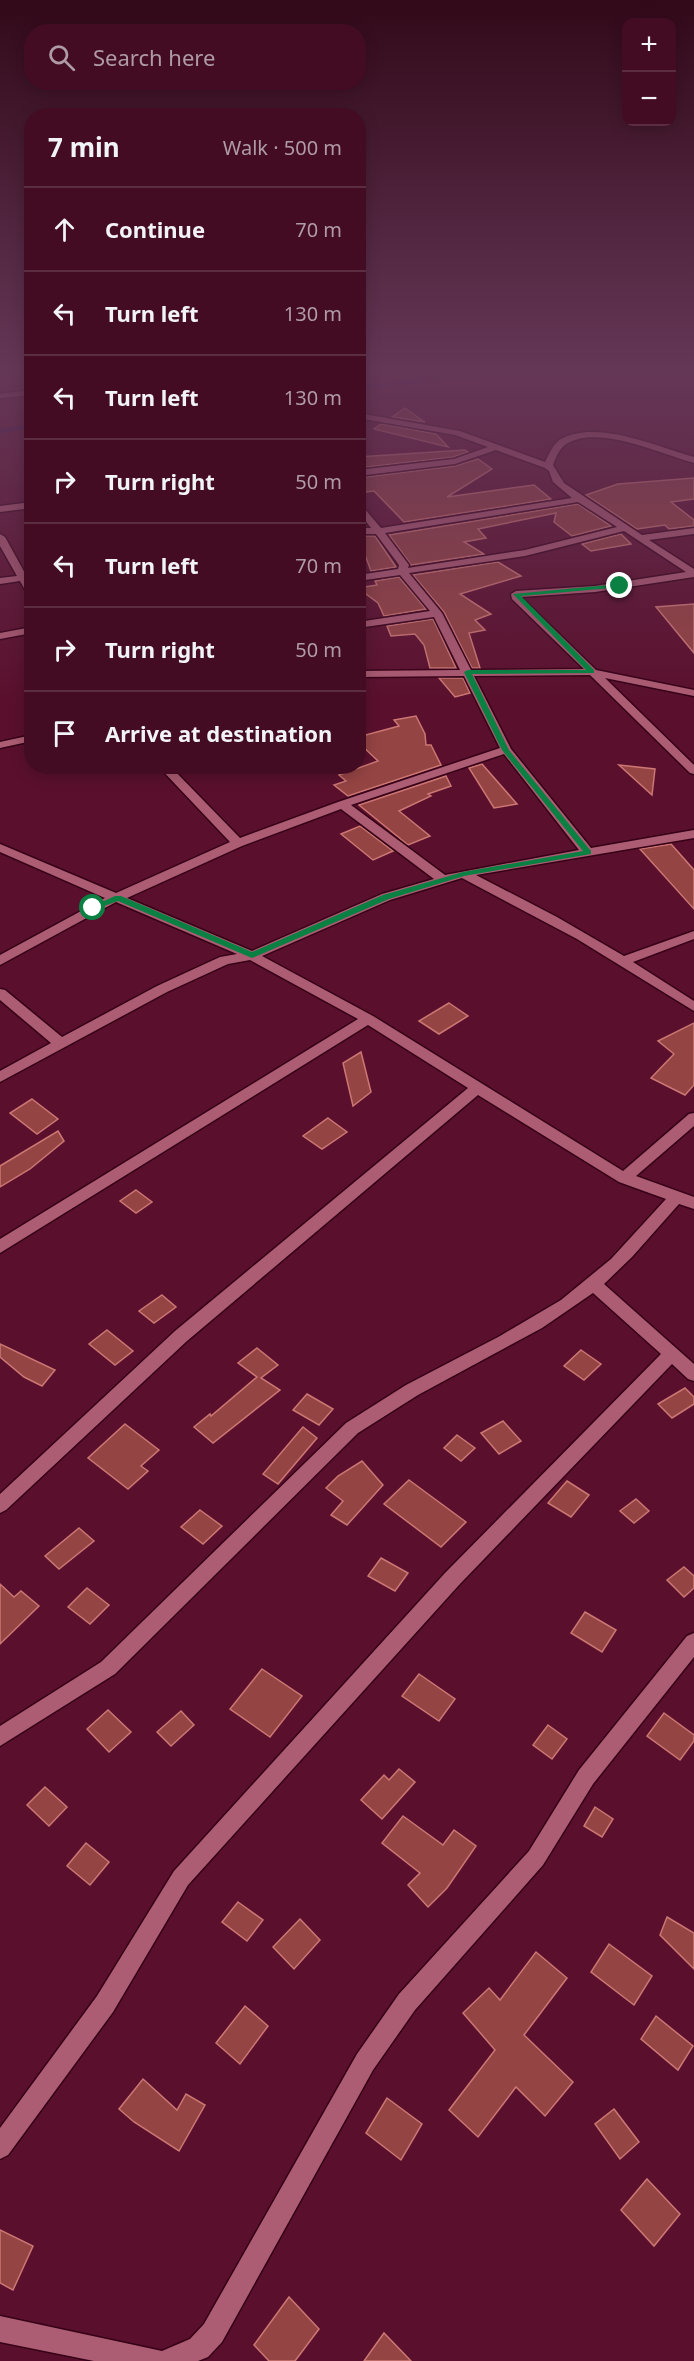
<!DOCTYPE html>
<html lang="en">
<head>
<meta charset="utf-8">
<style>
	:root { --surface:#440c22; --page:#4e1a2f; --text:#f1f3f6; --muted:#af9ba5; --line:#5c2c40 }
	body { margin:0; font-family:"Noto Sans",sans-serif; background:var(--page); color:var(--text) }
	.controls { position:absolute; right:18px; top:18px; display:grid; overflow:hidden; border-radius:12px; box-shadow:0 3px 15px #0003 }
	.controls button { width:54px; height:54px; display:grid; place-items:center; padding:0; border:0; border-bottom:2px solid var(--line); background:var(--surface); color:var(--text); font:30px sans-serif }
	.stop { position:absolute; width:18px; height:18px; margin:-14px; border:4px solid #0b8043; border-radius:50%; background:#fff }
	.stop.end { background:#0b8043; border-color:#fff; box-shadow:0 2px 6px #0008 }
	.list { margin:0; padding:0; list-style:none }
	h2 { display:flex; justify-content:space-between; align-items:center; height:78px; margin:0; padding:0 24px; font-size:26px }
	h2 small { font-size:20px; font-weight:400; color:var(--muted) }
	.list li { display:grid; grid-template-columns:39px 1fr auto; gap:18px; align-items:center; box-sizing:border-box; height:84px; padding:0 24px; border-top:2px solid var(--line) }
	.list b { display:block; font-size:22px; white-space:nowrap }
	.list em { font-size:20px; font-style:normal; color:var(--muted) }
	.icon { flex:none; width:33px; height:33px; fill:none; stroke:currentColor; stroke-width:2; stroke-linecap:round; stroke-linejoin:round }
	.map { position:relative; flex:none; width:694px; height:2361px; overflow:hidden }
	.search { position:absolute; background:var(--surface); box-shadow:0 3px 15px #0003; left:24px; top:24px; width:342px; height:66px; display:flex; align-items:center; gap:15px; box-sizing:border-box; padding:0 21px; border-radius:24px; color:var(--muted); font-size:22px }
	.panel { position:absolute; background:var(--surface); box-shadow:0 3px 15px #0003; left:24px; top:108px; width:342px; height:666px; border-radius:24px }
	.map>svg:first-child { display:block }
</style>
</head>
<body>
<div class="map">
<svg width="694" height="2361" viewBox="0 0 694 2361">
	<rect width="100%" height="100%" fill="#5a102d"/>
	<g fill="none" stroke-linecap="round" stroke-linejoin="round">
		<g stroke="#2d0f4b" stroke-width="4">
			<polyline points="358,389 396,383 561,368"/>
			<polyline points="0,431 32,426"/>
		</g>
	</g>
	<g fill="#944443" stroke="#cc7774" stroke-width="1.5">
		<polygon points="405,408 423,421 425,422 392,417"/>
		<polygon points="381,424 436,434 448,447 374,429"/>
		<polygon points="465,450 468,452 453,457 358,468 358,457"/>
		<polygon points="478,459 492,469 447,497 534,485 551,499 404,522 374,491 358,493 358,478 455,466"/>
		<polygon points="694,478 694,499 671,502 694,520 694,526 669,529 665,525 637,529 586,495 618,484"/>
		<polygon points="578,504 611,526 572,536 554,522 556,513 478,529 486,538 464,542 484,554 411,565 389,535"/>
		<polygon points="621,534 631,544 591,551 582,544"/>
		<polygon points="358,536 375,536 396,567 371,571"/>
		<polygon points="498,562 521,576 460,594 491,614 475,620 485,630 469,633 480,668 472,668 444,612 413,575"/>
		<polygon points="399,577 426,609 384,616 378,603 358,588 377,585 375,581"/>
		<polygon points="694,604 694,653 656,607"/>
		<polygon points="433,619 456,668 430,668 424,645 415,634 391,636 387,626"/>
		<polygon points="439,678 463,678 470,693 455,697"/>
		<polygon points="416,716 425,734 426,745 431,745 441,765 348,796 334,785 346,781 339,775 378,761 358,742 358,737 399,726 394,720"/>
		<polygon points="482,764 517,804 494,808 469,768"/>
		<polygon points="619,765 655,769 652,795"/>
		<polygon points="446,776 451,786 428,794 431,796 399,811 430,836 408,845 359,805"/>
		<polygon points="360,826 393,851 373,860 341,834"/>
		<polygon points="671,844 694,870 694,909 640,849"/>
		<polygon points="449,1003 468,1016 439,1034 419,1021"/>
		<polygon points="694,1023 694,1085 685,1095 651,1078 674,1054 658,1041"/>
		<polygon points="361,1052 371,1092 353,1106 343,1063"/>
		<polygon points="32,1099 58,1119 37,1134 10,1113"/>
		<polygon points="328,1118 347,1132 322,1149 303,1136"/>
		<polygon points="58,1131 64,1141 30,1169 0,1187 0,1166"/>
		<polygon points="136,1190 152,1202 136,1213 120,1201"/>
		<polygon points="162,1295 176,1307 154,1323 139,1311"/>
		<polygon points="107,1330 133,1351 115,1365 89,1344"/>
		<polygon points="0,1344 55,1370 42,1386 24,1377 0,1357"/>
		<polygon points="257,1348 278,1365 261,1378 280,1390 213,1443 194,1427 210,1414 211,1416 257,1377 238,1363"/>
		<polygon points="581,1350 601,1364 584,1380 564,1366"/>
		<polygon points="685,1388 694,1397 694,1404 672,1418 658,1404"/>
		<polygon points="307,1394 333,1409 319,1425 293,1410"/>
		<polygon points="503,1421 521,1441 499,1454 481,1433"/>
		<polygon points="125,1424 159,1450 141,1466 148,1471 128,1489 88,1458"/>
		<polygon points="303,1427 317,1438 278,1484 263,1474"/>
		<polygon points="457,1435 475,1448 461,1461 444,1448"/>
		<polygon points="362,1461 383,1485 347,1525 331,1515 343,1501 326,1488 338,1476"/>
		<polygon points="409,1480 466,1522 441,1547 384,1504"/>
		<polygon points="567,1481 589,1495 571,1517 548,1503"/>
		<polygon points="636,1499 649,1511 634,1523 620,1511"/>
		<polygon points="200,1510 222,1526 203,1544 181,1527"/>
		<polygon points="79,1528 94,1541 59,1569 45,1556"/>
		<polygon points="381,1558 408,1573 395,1591 368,1576"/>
		<polygon points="684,1567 694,1576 694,1588 684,1597 667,1580"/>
		<polygon points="0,1584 14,1597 21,1591 39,1606 0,1644"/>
		<polygon points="87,1588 109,1605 90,1624 68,1607"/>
		<polygon points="585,1612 616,1630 602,1652 571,1633"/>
		<polygon points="262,1669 302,1696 270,1737 230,1709"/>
		<polygon points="419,1674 455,1699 439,1721 402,1696"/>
		<polygon points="108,1710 131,1732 109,1752 87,1729"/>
		<polygon points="181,1711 194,1725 171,1746 157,1732"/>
		<polygon points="664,1713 694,1735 694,1741 680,1760 647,1736"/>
		<polygon points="548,1725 567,1739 552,1759 533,1745"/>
		<polygon points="399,1769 415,1782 382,1819 361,1800 384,1775 389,1780"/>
		<polygon points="45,1787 67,1807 49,1826 27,1805"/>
		<polygon points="595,1807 613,1819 602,1837 584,1826"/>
		<polygon points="403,1816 443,1845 454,1830 476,1846 447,1888 428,1907 408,1885 420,1873 382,1843"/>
		<polygon points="86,1843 109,1862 90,1885 67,1866"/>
		<polygon points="238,1902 263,1920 247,1941 222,1922"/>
		<polygon points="667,1917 694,1933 694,1969 660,1935"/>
		<polygon points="300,1919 320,1940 294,1969 273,1947"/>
		<polygon points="609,1944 652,1976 634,2005 591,1972"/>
		<polygon points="536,1952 567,1978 524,2035 573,2082 545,2116 516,2087 478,2137 449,2110 495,2050 463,2013 489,1988 500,2000"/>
		<polygon points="245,2006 268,2026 240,2064 216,2043"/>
		<polygon points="656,2016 693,2046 678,2070 641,2039"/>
		<polygon points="143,2079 177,2110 186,2094 205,2105 179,2151 134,2122 119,2109"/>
		<polygon points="387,2098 422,2124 401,2160 366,2133"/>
		<polygon points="614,2109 639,2142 620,2159 595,2124"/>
		<polygon points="647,2179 680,2214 654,2246 621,2210"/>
		<polygon points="0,2230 33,2246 13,2290 0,2283"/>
		<polygon points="289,2297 319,2329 295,2361 269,2361 254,2345"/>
		<polygon points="384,2333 411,2361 364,2361"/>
	</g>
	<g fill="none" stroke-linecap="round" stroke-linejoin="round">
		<defs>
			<g id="minor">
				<polygon points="18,368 27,368 32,372 32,379"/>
				<polygon points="32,390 32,395 0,398 0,394"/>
				<path d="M358,413L460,431L545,462C549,454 553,444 561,439C597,419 658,447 694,457V463C661,454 600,425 568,443C560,447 556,457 553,465L564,483L642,535L694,528V534L649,540L694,569V577L595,592L521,597L596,670L694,690V696L605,678L694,765V774L690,773L590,675L474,676L511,749L591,848L694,830V838L476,875L557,917L624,956L694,931V939L633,962L694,1001V1011L577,939L462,878L390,900L262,956L373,1016L623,1171L689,1114L694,1113V1126L636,1176L694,1197V1209L679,1204L632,1257L604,1284L694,1364V1381L688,1379L672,1364L459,1585L188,1885L113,2012L8,2155L0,2159V2128L97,1996L174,1871L445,1573L661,1354L593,1293L542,1328L418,1395L358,1433L115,1674L0,1746V1726L101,1662L346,1423L406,1385L500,1336L561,1300L611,1259L666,1199L619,1182L478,1095L187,1341L6,1510L0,1513V1494L175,1331L468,1088L368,1025L0,1253V1239L358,1019L250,960L228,964L167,992L0,1082V1071L51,1043L0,1000V989L5,990L62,1037L157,986L220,957L237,954L116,902L0,965V955L105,898L0,852V844L116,893L230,842L158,766H170L240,838L338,802L500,748L464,676L358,677V671L460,670L434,617L358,628V622L430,611L400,575L358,581V575L398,569L399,565L376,534H358V528H371L358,511V501L381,528L572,498L553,482L549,471L545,468L496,450L455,464L358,476V470L454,459L488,447L455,435L358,418ZM578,502L617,527L525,550L408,568L409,565L385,533ZM624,531L686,572L595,586L516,591L511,594L512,599L584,669L471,670L442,613L409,573L525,556ZM504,754L579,850L445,875L351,805ZM341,809L434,879L382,894L252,951L127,898L242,846Z"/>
				<polygon points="32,502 32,508 0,512 0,506"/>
				<polygon points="0,534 5,537 26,575 32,574 32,580 29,580 32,585 32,598 29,597 20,581 0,584 0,578 17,576 0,546"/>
				<polygon points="32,627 32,633 0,639 0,633"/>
				<polygon points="32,735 32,741 0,748 0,742"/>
				<polygon points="694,1633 694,1657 593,1784 543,1865 415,2010 373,2070 222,2342 208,2357 198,2361 94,2361 0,2342 0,2316 162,2351 190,2339 204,2324 357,2054 399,1994 529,1851 579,1770 687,1636"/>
			</g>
		</defs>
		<use href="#minor" stroke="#360016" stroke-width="3"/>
		<use href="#minor" fill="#ac5c73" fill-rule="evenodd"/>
	</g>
	<linearGradient id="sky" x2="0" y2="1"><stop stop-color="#320919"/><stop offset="0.53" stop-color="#653757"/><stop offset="1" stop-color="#653757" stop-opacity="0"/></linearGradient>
	<rect width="694" height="699" fill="url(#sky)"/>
	<polygon fill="#0b8043" points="620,584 622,587 521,596 594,670 594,673 472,674 509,750 591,851 591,854 464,876 389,899 252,958 118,901 93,910 89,908 115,896 121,896 252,952 383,895 463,872 583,851 502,750 464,672 468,670 586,670 513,594"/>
</svg>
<div class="controls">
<button>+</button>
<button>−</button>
</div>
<div class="stop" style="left:93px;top:908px"></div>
<div class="stop end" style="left:620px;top:586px"></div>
<div class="search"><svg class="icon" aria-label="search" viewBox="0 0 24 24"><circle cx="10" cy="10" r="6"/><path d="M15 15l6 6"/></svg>Search here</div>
<section class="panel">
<h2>7 min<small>Walk · 500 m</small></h2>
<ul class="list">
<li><svg class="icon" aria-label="ahead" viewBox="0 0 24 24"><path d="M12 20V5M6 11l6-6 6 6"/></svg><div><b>Continue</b></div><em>70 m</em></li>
<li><svg class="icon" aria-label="left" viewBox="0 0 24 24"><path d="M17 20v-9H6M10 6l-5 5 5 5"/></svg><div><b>Turn left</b></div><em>130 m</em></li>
<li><svg class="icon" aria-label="left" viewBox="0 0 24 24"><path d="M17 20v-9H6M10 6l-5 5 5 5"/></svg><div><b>Turn left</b></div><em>130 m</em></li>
<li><svg class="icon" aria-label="right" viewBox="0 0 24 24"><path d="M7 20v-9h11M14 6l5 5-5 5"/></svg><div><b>Turn right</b></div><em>50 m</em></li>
<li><svg class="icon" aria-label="left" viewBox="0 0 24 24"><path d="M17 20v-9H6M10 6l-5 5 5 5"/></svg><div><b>Turn left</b></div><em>70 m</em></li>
<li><svg class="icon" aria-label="right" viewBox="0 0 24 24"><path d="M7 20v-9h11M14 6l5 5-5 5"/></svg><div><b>Turn right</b></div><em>50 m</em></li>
<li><svg class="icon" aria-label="arrive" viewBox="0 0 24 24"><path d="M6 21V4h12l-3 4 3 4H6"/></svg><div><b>Arrive at destination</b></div></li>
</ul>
</section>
</div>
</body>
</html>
